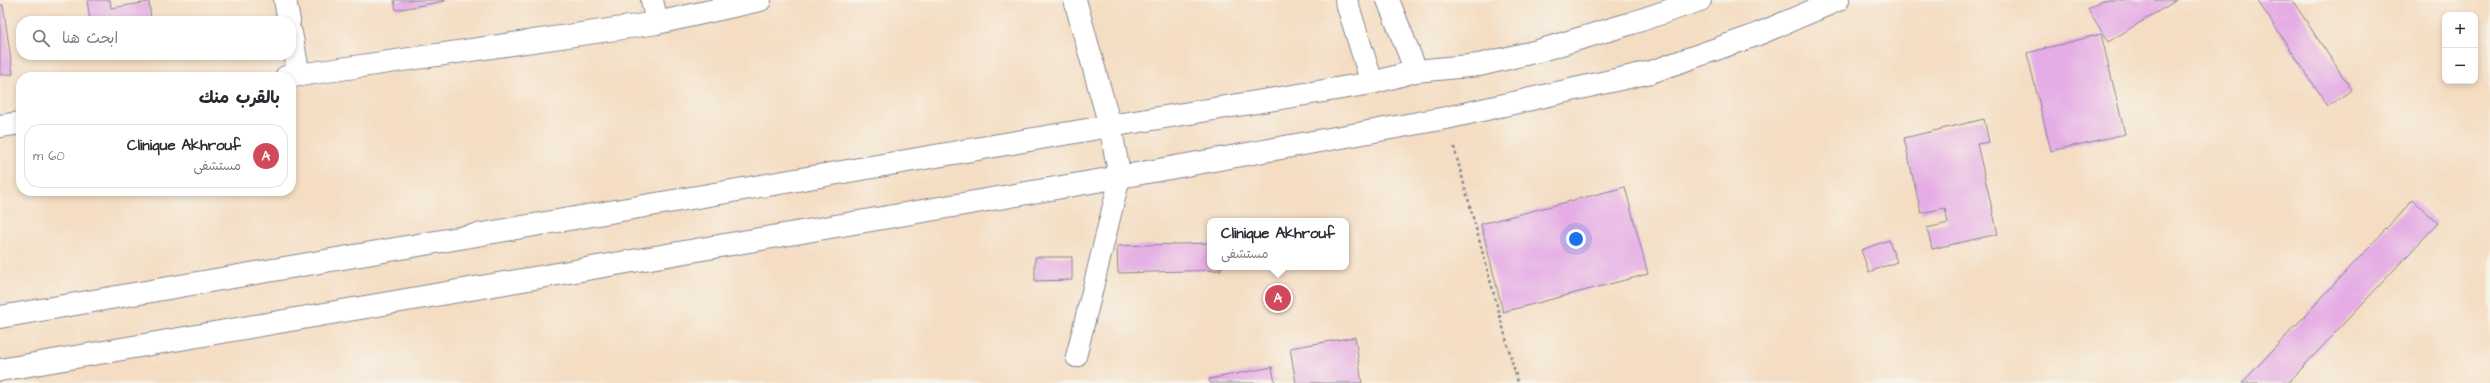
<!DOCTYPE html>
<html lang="ar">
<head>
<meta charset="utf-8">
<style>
	:root { --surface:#fff; --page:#f2f2f3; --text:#2b2b33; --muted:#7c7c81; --line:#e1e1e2; --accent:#d1495b }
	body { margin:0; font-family:"Architects Daughter","Playpen Sans Arabic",sans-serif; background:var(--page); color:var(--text); direction:rtl }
	.controls { position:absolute; right:12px; top:12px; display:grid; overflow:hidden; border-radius:8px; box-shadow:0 2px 6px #0003 }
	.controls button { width:36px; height:36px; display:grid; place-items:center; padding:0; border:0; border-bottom:1px solid var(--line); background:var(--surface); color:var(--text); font:20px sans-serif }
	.you { position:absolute; left:1576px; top:239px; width:14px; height:14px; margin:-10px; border:3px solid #fff; border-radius:50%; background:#1a73e8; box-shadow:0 0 0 6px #1a73e833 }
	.badge { display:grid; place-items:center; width:26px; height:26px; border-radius:50%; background:var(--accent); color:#fff; font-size:13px; font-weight:700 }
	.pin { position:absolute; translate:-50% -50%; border:2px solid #fff; box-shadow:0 1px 4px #0006 }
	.popup { position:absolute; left:1207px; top:218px; width:142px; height:52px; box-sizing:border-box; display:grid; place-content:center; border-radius:8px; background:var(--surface); filter:drop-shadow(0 1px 3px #0005); font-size:13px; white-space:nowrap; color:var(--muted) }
	.popup b { font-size:15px; color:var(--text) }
	.popup::after { content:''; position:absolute; left:50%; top:100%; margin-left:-8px; border:8px solid transparent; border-top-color:var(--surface) }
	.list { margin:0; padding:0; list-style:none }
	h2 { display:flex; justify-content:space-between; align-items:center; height:52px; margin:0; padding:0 16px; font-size:17px }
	h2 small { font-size:13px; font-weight:400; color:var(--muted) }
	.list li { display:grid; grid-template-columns:26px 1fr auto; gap:12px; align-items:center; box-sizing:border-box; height:64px; margin:0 8px 8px; padding:0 8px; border:1px solid var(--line); border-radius:16px }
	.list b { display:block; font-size:15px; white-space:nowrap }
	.list p { margin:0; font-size:13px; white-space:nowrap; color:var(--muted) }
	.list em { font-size:13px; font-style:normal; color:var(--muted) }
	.icon { flex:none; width:22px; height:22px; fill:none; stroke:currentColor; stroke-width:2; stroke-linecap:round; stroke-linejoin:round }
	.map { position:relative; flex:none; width:2490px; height:383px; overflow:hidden; direction:ltr }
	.search { position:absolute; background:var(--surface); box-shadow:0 2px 6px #0003; left:16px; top:16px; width:280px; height:44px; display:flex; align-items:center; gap:10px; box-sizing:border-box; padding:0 14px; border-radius:16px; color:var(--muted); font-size:15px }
	.panel { position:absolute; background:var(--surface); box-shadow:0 2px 6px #0003; left:16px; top:72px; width:280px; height:124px; border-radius:16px; direction:rtl }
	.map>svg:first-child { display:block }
</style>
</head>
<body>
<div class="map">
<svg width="2490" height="383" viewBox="0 0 2490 383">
	<rect width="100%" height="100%" fill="#f7f3e8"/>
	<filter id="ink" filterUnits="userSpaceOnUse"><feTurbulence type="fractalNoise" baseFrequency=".025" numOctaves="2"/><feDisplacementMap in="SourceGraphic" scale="8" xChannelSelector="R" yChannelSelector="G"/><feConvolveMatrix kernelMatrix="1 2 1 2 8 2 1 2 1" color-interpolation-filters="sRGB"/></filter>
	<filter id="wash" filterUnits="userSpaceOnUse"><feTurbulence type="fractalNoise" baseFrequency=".012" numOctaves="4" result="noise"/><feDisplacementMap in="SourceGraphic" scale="16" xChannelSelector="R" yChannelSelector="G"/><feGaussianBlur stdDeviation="0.9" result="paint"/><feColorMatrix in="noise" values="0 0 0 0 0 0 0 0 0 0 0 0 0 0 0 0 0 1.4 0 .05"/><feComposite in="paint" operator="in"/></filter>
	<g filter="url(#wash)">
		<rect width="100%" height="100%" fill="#f4ddc2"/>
		<g id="blocks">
			<g fill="#e5ace5">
				<polygon points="87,0 110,0 111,8 149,2 151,19 90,21"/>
				<polygon points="394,0 445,0 445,1 396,10"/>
				<polygon points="2103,0 2177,0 2108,42 2088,9"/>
				<polygon points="2257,0 2292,0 2352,90 2328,106"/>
				<polygon points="0,5 3,5 13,74 0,75"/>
				<polygon points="2101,34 2125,134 2051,151 2027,53"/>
				<polygon points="1984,119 1989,142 1977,144 1998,234 1932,249 1927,228 1948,223 1945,208 1921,213 1904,138"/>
				<polygon points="1625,187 1648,274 1503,312 1481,224"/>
				<polygon points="2413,200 2438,223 2288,383 2242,383"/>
				<polygon points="1889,240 1897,262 1869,272 1861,250"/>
				<polygon points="1210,243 1210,267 1221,267 1221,270 1118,273 1117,246"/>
				<polygon points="1035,257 1072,257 1072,280 1035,281"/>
				<polygon points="1355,337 1362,383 1296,383 1290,348"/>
				<polygon points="1272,367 1275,383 1210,383 1209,379"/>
			</g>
		</g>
	</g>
	<g filter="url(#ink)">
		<use href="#blocks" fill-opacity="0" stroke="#888690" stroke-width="1"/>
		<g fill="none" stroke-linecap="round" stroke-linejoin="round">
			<defs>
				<polyline id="service" points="1076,357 1120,177"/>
				<g id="minor">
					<polyline points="285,0 289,21"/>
					<polyline points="652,0 657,23"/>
					<polyline points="1075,0 1110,126 1120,177"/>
					<polyline points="1346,0 1372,83"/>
					<polyline points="1388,0 1416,71"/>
					<polyline points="291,33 299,75"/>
					<polyline points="286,77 657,23 760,0"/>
					<polyline points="0,126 21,123"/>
				</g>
				<g id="trunk">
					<polyline points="0,317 1110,126 1372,83 1416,71 1479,65 1538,51 1632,23 1700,0"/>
					<polyline points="0,370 1120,177 1446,118 1651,72 1756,35 1838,0"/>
				</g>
			</defs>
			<use href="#service" stroke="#888690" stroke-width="22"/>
			<use href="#minor" stroke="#888690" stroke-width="24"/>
			<use href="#trunk" stroke="#888690" stroke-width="24"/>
			<polyline stroke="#888690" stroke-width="2.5" stroke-dasharray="3 3" stroke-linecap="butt" points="1454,147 1518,383"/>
			<use href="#service" stroke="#fff" stroke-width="20"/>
			<use href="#minor" stroke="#fff" stroke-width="22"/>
			<use href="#trunk" stroke="#fff" stroke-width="22"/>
		</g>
	</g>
</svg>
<div class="controls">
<button>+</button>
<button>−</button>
</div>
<div class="you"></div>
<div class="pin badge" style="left:1278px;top:298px">A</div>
<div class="popup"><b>Clinique Akhrouf</b>مستشفى</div>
<div class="search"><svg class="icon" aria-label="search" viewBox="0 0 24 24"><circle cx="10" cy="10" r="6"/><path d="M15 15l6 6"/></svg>ابحث هنا</div>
<section class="panel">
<h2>بالقرب منك<small></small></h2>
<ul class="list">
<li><span class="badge">A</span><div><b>Clinique Akhrouf</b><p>مستشفى</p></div><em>60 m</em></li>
</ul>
</section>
</div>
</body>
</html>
